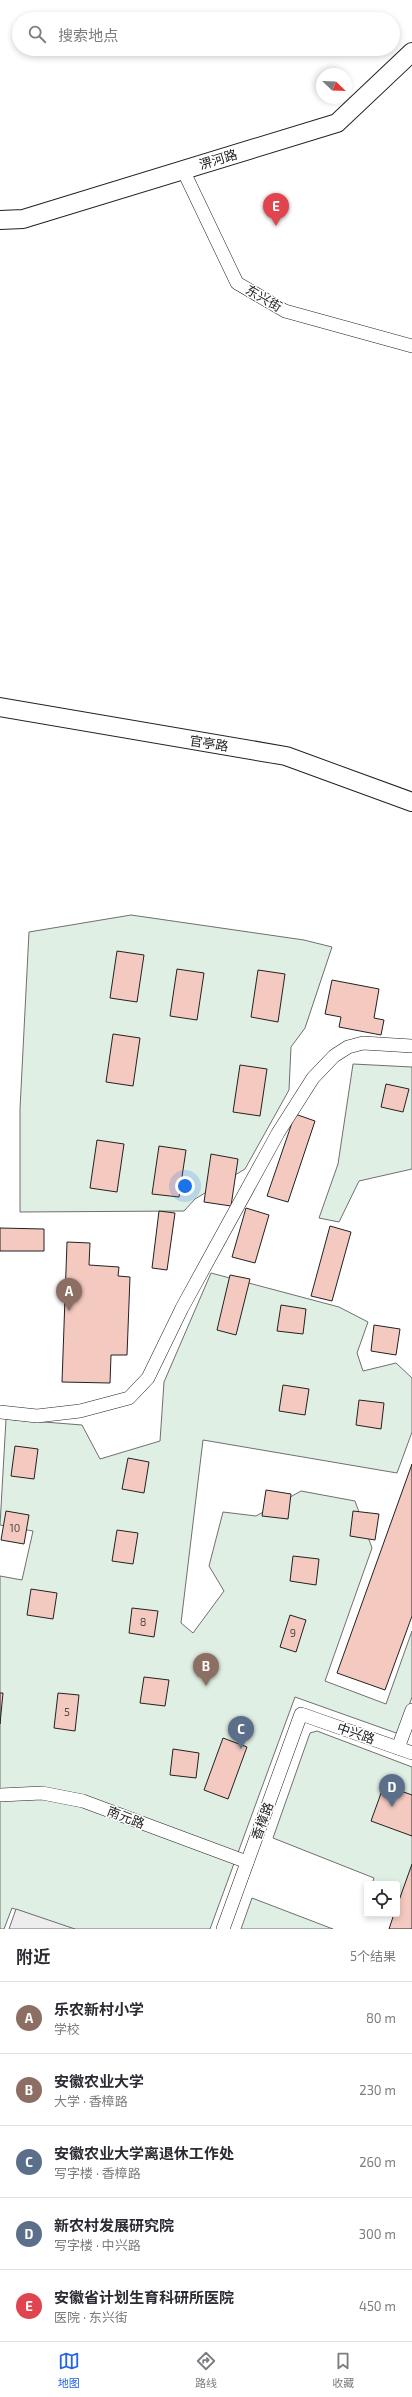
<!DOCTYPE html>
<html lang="zh">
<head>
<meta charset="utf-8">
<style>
	:root { --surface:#fff; --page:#f7f7f7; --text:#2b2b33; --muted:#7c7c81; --line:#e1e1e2; --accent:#2563eb }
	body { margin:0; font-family:"Exo 2","Noto Sans SC",sans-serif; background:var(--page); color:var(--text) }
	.controls { position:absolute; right:12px; bottom:12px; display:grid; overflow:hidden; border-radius:4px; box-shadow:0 2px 6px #0003 }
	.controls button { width:36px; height:36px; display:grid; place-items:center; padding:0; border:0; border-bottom:1px solid var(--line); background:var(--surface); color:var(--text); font:20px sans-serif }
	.compass { position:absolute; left:316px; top:68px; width:36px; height:36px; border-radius:50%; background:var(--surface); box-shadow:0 2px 6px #0003; rotate:113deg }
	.you { position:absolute; left:185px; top:1186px; width:14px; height:14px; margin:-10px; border:3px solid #fff; border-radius:50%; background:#1a73e8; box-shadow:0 0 0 6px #1a73e833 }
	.badge { display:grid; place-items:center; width:26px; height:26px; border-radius:50%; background:var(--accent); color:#fff; font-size:13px; font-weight:700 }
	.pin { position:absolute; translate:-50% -33px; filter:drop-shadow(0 1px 2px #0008) }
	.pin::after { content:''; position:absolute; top:21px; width:14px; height:12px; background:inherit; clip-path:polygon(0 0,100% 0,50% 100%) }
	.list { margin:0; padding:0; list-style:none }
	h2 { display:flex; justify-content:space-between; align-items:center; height:52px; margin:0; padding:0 16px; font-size:17px }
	h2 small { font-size:13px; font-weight:400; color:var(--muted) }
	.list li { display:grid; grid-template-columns:26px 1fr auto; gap:12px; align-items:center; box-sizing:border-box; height:72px; padding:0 16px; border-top:1px solid var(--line) }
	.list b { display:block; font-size:15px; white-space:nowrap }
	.list p { margin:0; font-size:13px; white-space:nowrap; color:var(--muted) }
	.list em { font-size:13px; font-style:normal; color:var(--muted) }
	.icon { flex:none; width:22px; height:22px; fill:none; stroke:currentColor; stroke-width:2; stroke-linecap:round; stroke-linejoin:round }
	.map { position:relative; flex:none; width:412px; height:1929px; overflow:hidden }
	.search { position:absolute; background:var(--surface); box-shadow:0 2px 6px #0003; left:12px; right:12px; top:12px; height:44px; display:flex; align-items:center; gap:10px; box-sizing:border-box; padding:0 14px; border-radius:22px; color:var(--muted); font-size:15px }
	.sheet { height:412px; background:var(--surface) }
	nav { display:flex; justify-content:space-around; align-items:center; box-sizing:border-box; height:56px; border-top:1px solid var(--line); background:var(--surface); font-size:11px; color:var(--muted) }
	nav a { display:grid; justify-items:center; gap:2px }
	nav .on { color:var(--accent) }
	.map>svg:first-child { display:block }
</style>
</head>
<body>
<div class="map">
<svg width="412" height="1929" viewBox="0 0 412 1929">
	<rect width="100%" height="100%" fill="#fff"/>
	<g fill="#e0efe3" stroke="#6f6f6f">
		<polygon points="131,915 304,940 332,947 305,1028 291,1047 289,1090 245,1169 195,1199 184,1211 20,1212 20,1109 29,932"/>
		<polygon points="353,1064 412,1067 412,1169 359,1181 339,1222 319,1218 338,1164"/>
		<polygon points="211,1273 339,1307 368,1322 357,1353 363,1371 396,1363 412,1378 412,1432 397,1473 203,1440 181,1623 193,1633 224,1591 209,1566 223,1512 256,1516 301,1491 355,1501 372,1548 325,1681 386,1704 412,1631 412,1697 399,1734 295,1697 210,1929 73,1929 12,1908 4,1929 0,1929 0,1576 22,1580 33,1531 0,1525 6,1419 82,1425 100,1459 160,1441 164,1382"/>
		<polygon points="317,1731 412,1767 412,1908 397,1903 397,1884 372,1884 374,1878 273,1838 310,1733"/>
		<polygon points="252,1898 333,1929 241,1929"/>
	</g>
	<polygon fill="#ededed" stroke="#6f6f6f" points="16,1909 75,1929 9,1929"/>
	<g fill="#f3c9c0" stroke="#222">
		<polygon points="117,951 144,955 137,1002 110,998"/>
		<polygon points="177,969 204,973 197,1020 170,1016"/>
		<polygon points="258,970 285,974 278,1022 251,1017"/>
		<polygon points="332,980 379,989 374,1018 384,1020 381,1035 339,1027 341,1017 325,1014"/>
		<polygon points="113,1034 140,1038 133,1086 106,1082"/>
		<polygon points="240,1065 267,1069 260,1116 233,1112"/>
		<polygon points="386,1084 409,1089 403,1112 381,1107"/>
		<polygon points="295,1114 315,1121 288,1202 267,1196"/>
		<polygon points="97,1140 124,1144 117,1192 90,1188"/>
		<polygon points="159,1146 186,1150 179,1197 152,1194"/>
		<polygon points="211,1154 238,1159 231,1206 204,1202"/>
		<polygon points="246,1208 269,1215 255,1263 232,1257"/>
		<polygon points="159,1211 175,1213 167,1270 152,1268"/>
		<polygon points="330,1226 351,1232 332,1301 311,1296"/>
		<polygon points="0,1228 44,1229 44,1251 0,1251"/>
		<polygon points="67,1242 90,1243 89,1265 119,1267 118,1276 130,1277 127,1355 111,1355 110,1383 62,1382"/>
		<polygon points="230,1275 250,1279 236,1335 217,1330"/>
		<polygon points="281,1305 306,1309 303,1334 277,1331"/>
		<polygon points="374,1325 400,1329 396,1355 371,1351"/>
		<polygon points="283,1385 309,1389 305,1415 279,1411"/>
		<polygon points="359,1400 384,1403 381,1429 356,1425"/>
		<polygon points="15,1446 38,1449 34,1479 11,1476"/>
		<polygon points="128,1458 149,1462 144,1493 122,1489"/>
		<polygon points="412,1464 412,1616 385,1690 337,1673"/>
		<polygon points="266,1490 291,1494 288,1519 262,1516"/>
		<polygon points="6,1511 29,1515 24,1544 1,1540"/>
		<polygon points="353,1511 379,1514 375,1540 350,1536"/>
		<polygon points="117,1530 138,1533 133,1564 112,1561"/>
		<polygon points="293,1556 319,1559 316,1585 290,1581"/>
		<polygon points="31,1589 57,1593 53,1619 27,1615"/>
		<polygon points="132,1608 158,1611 154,1637 129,1633"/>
		<polygon points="290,1615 306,1620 296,1652 280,1647"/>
		<polygon points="144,1677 169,1680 165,1706 140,1703"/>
		<polygon points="0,1693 3,1693 0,1724"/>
		<polygon points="58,1693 79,1695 75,1731 54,1728"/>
		<polygon points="223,1738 247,1747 228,1799 204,1790"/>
		<polygon points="173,1749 199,1753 196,1778 170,1775"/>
		<polygon points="384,1785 412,1795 412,1836 371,1821"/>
		<polygon points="412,1864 412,1929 389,1929 394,1914 397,1914 397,1906"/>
	</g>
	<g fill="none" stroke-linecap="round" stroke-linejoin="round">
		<defs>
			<g id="street">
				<polyline points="183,170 237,283 285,311 412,346"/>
				<polyline points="0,1412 37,1416 80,1411 129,1398 148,1378 182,1308 278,1133 313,1078 334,1056 348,1047 363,1043 412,1046"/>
				<polyline points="398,1748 412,1710"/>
				<polyline points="0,1795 42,1793 83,1801 247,1862"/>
				<polyline points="223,1929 301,1714 412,1753"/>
			</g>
			<g id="secondary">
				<polyline points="0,220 23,219 337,123 412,52"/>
				<polyline points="0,707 286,756 412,802"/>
			</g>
		</defs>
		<use href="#street" stroke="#222" stroke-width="14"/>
		<use href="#secondary" stroke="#222" stroke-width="20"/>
		<use href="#street" stroke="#fff" stroke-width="13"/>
		<use href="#secondary" stroke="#fff" stroke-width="18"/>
	</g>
	<g text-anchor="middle" stroke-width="3" stroke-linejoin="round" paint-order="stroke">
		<g font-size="11" fill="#564c4a">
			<text x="15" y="1532">10</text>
			<text x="143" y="1626">8</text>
			<text x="293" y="1637">9</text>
			<text x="67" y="1716">5</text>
		</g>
		<g font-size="13" fill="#222" stroke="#fff">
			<text transform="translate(218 159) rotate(-17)" y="5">淠河路</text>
			<text transform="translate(264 298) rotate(30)" y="5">东兴街</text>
			<text transform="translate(209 743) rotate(9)" y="5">官亭路</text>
			<text transform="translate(356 1733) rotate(19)" y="5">中兴路</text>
			<text transform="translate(126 1817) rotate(21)" y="5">南元路</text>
			<text transform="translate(262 1821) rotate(-70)" y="5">香樟路</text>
		</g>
	</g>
</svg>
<div class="controls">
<button><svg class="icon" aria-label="locate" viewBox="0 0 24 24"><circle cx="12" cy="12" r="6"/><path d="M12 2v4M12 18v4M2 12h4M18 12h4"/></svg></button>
</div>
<svg class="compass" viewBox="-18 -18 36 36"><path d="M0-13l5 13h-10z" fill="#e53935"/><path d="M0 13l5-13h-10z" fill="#7c7c81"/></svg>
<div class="you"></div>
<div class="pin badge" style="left:69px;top:1311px;background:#8d6e63">A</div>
<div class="pin badge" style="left:206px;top:1686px;background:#8d6e63">B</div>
<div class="pin badge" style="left:241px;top:1749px;background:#5c6f8a">C</div>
<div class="pin badge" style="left:392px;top:1807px;background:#5c6f8a">D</div>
<div class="pin badge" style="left:276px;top:226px;background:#e0444e">E</div>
<div class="search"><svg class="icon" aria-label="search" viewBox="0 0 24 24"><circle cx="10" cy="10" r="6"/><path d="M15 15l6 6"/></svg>搜索地点</div>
</div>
<section class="sheet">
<h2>附近<small>5个结果</small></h2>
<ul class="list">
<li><span class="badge" style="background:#8d6e63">A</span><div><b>乐农新村小学</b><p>学校</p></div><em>80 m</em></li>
<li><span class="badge" style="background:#8d6e63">B</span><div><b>安徽农业大学</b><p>大学 · 香樟路</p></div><em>230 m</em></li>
<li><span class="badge" style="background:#5c6f8a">C</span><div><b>安徽农业大学离退休工作处</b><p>写字楼 · 香樟路</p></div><em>260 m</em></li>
<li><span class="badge" style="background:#5c6f8a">D</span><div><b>新农村发展研究院</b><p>写字楼 · 中兴路</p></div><em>300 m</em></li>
<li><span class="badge" style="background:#e0444e">E</span><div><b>安徽省计划生育科研所医院</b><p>医院 · 东兴街</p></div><em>450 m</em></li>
</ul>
</section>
<nav>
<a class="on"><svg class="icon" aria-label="map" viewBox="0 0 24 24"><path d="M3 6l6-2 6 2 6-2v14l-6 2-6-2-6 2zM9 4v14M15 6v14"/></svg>地图</a>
<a><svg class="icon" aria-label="directions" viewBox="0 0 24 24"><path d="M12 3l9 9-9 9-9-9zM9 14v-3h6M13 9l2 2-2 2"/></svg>路线</a>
<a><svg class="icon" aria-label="saved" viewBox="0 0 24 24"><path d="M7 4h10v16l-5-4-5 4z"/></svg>收藏</a>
</nav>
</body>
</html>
